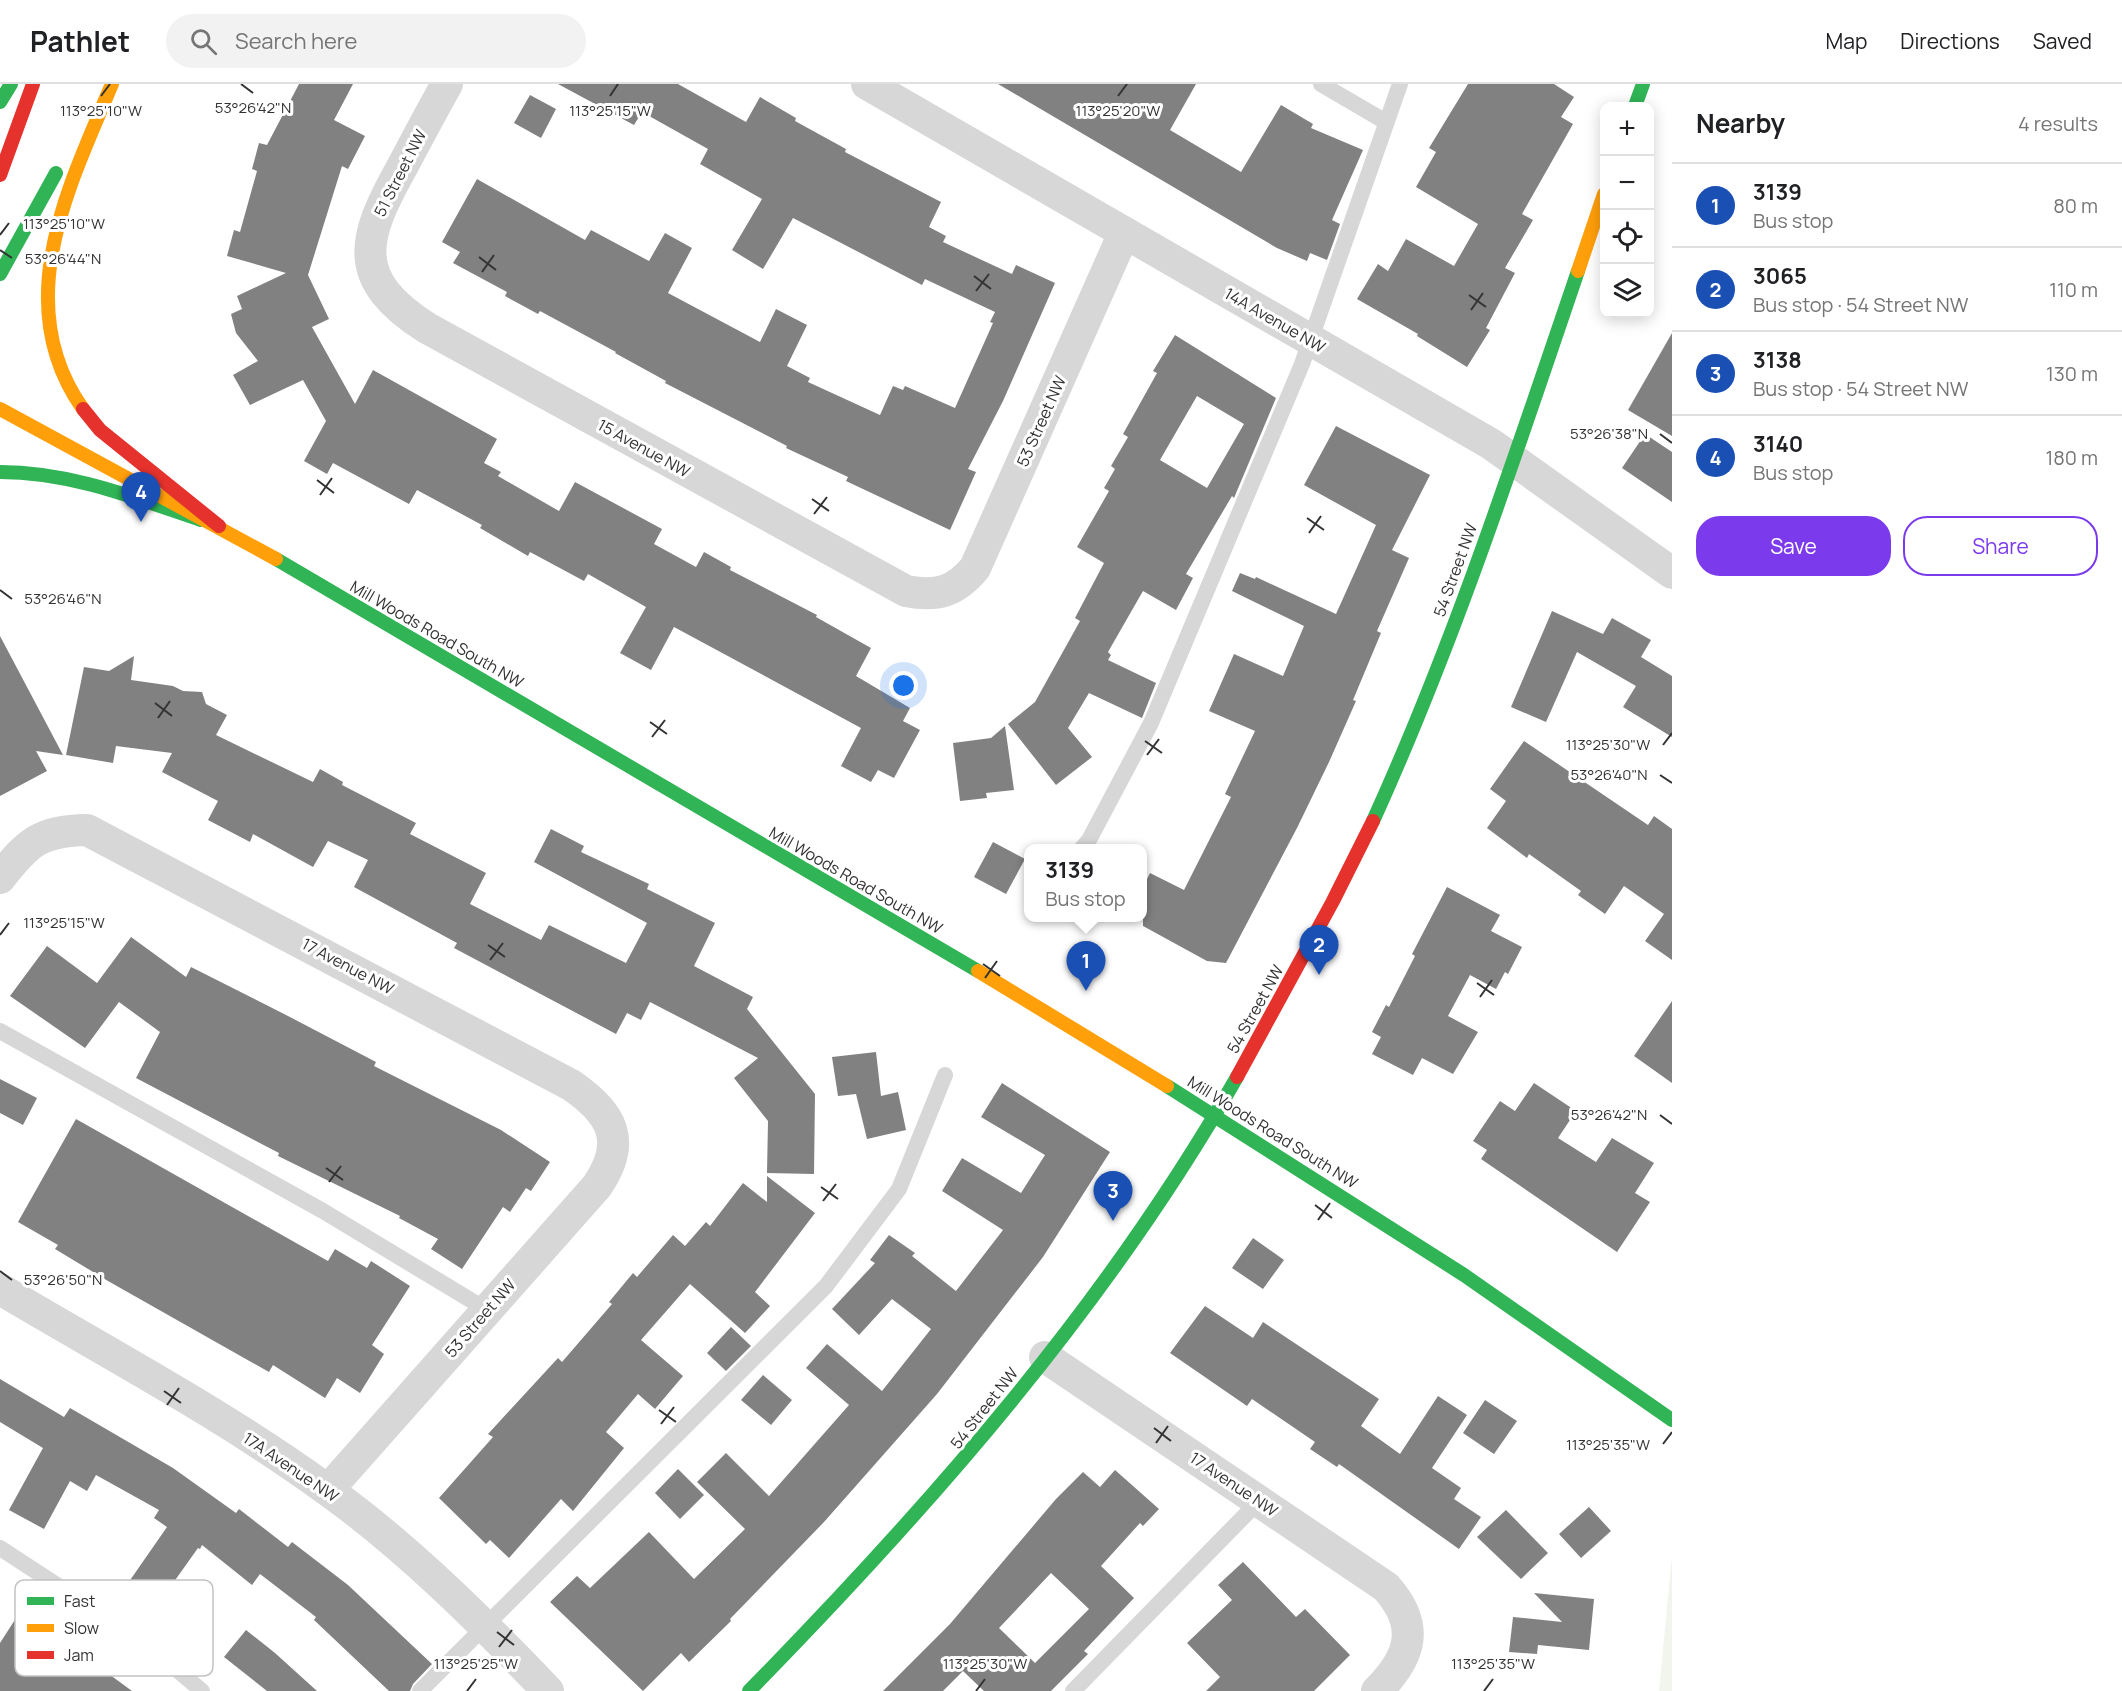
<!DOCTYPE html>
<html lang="en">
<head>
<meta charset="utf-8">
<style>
	:root { --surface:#fff; --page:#f2f2f2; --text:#202124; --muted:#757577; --line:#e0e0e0; --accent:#7c3aed }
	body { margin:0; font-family:Manrope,sans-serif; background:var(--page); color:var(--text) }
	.controls { position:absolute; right:18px; top:18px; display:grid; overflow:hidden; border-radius:12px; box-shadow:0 3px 15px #0003 }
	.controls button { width:54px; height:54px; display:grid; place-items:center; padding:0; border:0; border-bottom:2px solid var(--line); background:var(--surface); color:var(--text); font:30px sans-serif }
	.you { position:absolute; left:904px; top:602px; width:21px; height:21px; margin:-15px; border:4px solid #fff; border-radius:50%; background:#1a73e8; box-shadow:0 0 0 9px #1a73e833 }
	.badge { display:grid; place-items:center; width:39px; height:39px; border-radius:50%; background:var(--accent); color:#fff; font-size:20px; font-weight:700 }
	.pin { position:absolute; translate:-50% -50px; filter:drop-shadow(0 2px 3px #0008) }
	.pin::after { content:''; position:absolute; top:32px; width:21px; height:18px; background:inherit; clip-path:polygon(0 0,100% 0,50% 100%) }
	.popup { position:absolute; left:1024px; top:760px; width:123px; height:78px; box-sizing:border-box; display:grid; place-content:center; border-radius:12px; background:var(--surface); filter:drop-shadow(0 2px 4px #0005); font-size:20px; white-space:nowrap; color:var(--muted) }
	.popup b { font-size:22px; color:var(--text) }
	.popup::after { content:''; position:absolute; left:50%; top:100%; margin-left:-12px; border:12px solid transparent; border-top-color:var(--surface) }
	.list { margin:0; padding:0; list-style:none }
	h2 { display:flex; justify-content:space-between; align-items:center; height:78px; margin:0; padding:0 24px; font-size:26px }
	h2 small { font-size:20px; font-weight:400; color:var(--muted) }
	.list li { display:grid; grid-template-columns:39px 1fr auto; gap:18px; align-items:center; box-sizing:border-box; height:84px; padding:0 24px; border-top:2px solid var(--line) }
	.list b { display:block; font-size:22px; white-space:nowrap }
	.list p { margin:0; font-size:20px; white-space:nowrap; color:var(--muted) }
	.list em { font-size:20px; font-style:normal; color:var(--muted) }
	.actions { display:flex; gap:12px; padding:18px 24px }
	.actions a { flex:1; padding:14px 0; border:2px solid var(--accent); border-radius:24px; text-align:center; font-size:21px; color:var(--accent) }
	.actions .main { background:var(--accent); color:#fff }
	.icon { flex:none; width:33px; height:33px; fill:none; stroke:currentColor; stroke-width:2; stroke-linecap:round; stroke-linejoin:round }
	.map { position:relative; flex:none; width:1672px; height:1607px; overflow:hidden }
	header { display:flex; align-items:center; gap:36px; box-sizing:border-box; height:84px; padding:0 30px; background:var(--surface); border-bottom:2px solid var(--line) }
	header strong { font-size:28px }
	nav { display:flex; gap:33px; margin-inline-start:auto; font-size:21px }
	.search { width:420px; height:54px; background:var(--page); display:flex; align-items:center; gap:15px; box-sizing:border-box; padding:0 21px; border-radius:33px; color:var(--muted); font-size:22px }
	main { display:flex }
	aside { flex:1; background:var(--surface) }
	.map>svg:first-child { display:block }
</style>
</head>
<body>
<header>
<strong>Pathlet</strong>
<div class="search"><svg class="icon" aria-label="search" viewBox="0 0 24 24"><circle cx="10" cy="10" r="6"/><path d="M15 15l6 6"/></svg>Search here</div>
<nav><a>Map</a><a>Directions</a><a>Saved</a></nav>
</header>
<main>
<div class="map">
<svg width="1672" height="1607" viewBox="0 0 1672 1607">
	<rect width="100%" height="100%" fill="#fff"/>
	<polygon fill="#f1f5ed" points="1672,1472 1672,1607 1659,1607"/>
	<g fill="#818181" fill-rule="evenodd">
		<polygon points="299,0 353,0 334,36 365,52 348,85 342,82 308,191 329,235 312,243 355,320 373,286 497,355 484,379 501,388 498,392 559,427 575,398 662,445 654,460 696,483 704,468 731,483 730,486 817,531 816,533 871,564 856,592 910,624 903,637 920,646 894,694 878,686 871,698 841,682 861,644 674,543 651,586 620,569 646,523 588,490 584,497 530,468 528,472 480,444 482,441 417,406 409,420 333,379 327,390 304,377 326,337 303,296 250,321 233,291 258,277 236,249 231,230 242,225 237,212 286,189 227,172 234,146 240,148 257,87 252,85 259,59 267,61"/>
		<polygon points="558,0 678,0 746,38 760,13 796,34 795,37 846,65 845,68 941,118 929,143 946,152 943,158 1012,190 1016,181 1055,199 1003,317 968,385 976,388 950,446 846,397 848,393 786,364 787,362 665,299 666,297 615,269 616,268 540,227 538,230 505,212 507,208 453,179 460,168 442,158 477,95 585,156 591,146 649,177 665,149 692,164 668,209 760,258 776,225 807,241 787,282 810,294 808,298 880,331 893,302 903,306 905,302 955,324 993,239 990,238 995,228 925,195 922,201 793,134 763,185 732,166 762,115 700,80 708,65 642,28 634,41"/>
		<polygon points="998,0 1196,0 1170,46 1241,88 1281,21 1313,40 1311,44 1363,66 1332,136 1340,140 1327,176 1310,169 1307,177 1277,164"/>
		<polygon points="1468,0 1554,0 1574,13 1561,33 1573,40 1522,130 1533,136 1505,184 1515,189 1486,244 1490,246 1467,283 1417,252 1418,250 1357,215 1378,180 1388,187 1406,155 1454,182 1478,140 1416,103 1436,68 1429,64"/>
		<polygon points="530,11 556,25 541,54 514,39"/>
		<polygon points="1672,249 1672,352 1628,326"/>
		<path d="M1175,251L1276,314L1234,414L1232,412L1186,490L1193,494L1176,526L1143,507L1108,568L1111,571L1108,576L1156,599L1142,634L1089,609L1068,644L1092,673L1056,701L1008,640L1035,618L1080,537L1075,534L1104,479L1077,463L1109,407L1104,404L1115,385L1111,382L1128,353L1123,350L1157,289L1153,287ZM1197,312L1244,340L1207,404L1160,376Z"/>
		<polygon points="1336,342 1430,391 1392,466 1409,474 1377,547 1381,549 1353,616 1356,617 1329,678 1297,744 1226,879 1207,877 1143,842 1143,803 1150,789 1184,806 1231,713 1225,710 1255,647 1209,627 1234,570 1283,592 1304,542 1232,507 1240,489 1255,495 1256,493 1336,530 1376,441 1304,401"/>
		<polygon points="1645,350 1672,368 1672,418 1622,384"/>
		<polygon points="1552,527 1603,550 1612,534 1651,556 1641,573 1672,592 1672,653 1623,623 1636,602 1577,568 1546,638 1511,623"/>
		<polygon points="0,552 63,671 36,667 47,687 0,712"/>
		<polygon points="134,572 131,596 173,602 183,607 202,608 206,620 227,631 216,651 313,698 320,685 343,698 342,701 416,739 410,750 486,789 470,820 541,856 549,841 626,879 647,839 534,778 551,745 584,762 581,768 649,800 647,805 715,839 694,882 753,913 747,925 815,1010 814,1090 767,1089 768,1037 734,994 758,974 650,918 641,936 627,929 616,950 454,864 457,859 354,803 368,776 328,757 313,783 253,750 250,758 208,736 218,717 162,688 172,669 116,662 113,679 66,671 84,583 109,587"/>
		<polygon points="1005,642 1014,706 986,709 987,714 960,717 953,659 991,654"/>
		<polygon points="1524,657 1648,741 1654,732 1672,745 1672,876 1645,857 1664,830 1624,802 1605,830 1578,811 1581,807 1529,770 1527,774 1487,744 1506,717 1490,705"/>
		<polygon points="993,758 1025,775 1006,810 974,793"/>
		<polygon points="1447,803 1500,831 1491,847 1522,863 1508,890 1505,888 1496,905 1470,891 1448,932 1478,948 1453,990 1422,974 1413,991 1372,970 1381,953 1372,948 1386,921 1389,923 1415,872 1412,870"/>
		<polygon points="131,853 186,893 191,883 288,932 376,978 374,982 501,1046 550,1078 531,1107 526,1104 510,1128 503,1123 462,1185 431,1165 438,1155 399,1134 400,1132 278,1072 279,1069 136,994 160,948 119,918 85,964 10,912 47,862 97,899"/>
		<polygon points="1672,917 1672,999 1634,972"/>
		<polygon points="876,968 881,1012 898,1008 906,1046 867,1055 856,1010 838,1012 832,973"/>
		<polygon points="0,995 37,1014 23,1041 0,1029"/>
		<polygon points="1002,999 1110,1068 1043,1173 937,1310 824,1438 730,1535 731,1537 689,1578 681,1569 643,1607 550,1518 577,1492 590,1504 649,1448 694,1495 745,1445 697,1398 726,1369 769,1412 849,1321 806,1284 827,1260 882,1307 931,1245 892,1215 859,1251 832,1225 875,1179 870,1176 889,1151 915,1169 912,1172 956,1207 1003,1146 942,1107 962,1074 1021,1109 1045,1071 981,1033"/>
		<polygon points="1534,999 1576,1027 1558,1054 1596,1078 1612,1054 1654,1079 1635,1109 1650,1118 1617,1168 1481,1075 1487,1066 1473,1057 1500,1017 1515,1027"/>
		<polygon points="76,1035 328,1177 335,1165 367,1184 371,1177 410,1202 372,1261 384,1270 360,1309 337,1294 325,1314 273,1281 269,1288 108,1197 55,1165 58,1161 18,1138"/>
		<polygon points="767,1092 815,1129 755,1208 770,1222 745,1249 690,1200 641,1256 683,1292 655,1325 638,1310 606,1348 624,1364 573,1427 561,1415 509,1474 490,1456 486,1460 439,1414 493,1353 488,1350 558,1274 562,1278 612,1220 609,1218 633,1189 637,1193 673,1151 685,1162 706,1138 710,1142 743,1099 767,1118"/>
		<polygon points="1253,1154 1284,1176 1263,1205 1232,1184"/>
		<polygon points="1205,1222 1253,1254 1263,1238 1379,1315 1361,1342 1400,1370 1438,1312 1467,1331 1432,1384 1461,1404 1454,1415 1481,1433 1459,1465 1339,1380 1337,1383 1310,1365 1315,1358 1252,1315 1247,1322 1170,1269"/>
		<polygon points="731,1243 751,1262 726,1287 707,1269"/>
		<polygon points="763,1291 792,1316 771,1341 741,1316"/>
		<polygon points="0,1295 64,1333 70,1324 173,1384 236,1429 239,1425 288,1463 292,1458 348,1501 432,1580 413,1600 410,1607 389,1607 314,1536 316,1533 260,1490 252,1501 202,1461 200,1465 198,1464 156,1523 126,1502 167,1443 154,1434 159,1426 96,1391 87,1407 70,1397 44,1445 9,1426 43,1364 0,1338"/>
		<polygon points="1485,1316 1517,1337 1494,1370 1463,1349"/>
		<polygon points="678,1385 704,1411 680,1435 655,1409"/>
		<path d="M1115,1386L1159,1425L1143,1442L1140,1439L1101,1482L1134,1514L1084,1567L1088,1570L1051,1607H984L963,1587L943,1607H883L950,1540L1056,1415L1083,1388L1100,1403ZM1051,1489L1089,1525L1035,1579L999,1544Z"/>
		<polygon points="1589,1423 1611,1447 1581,1474 1559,1450"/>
		<polygon points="1506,1426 1548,1469 1521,1495 1477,1453"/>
		<polygon points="1243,1478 1296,1533 1305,1525 1350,1571 1314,1607 1206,1607 1220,1593 1187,1559 1232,1516 1218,1501"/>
		<polygon points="36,1503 66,1523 53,1542 76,1558 72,1563 132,1607 0,1607 0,1559"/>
		<polygon points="1534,1509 1594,1515 1589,1566 1538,1561 1537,1570 1509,1568 1513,1533 1562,1538"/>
		<polygon points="246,1546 275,1569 317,1607 267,1607 224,1573"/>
	</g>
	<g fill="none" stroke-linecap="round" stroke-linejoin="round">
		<g stroke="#d7d7d7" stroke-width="16">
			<polyline points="1321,0 1386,38"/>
			<polyline points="1082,764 1089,756 1151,639 1302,280 1400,0"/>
			<polyline points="0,947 323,1127 487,1226"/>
			<polyline points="0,1464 147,1560 202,1607"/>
			<polyline points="420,1607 826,1202 899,1105 945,991"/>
			<polyline points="1073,1607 1259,1417"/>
		</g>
		<g stroke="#d7d7d7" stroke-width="32">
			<path d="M447,0C431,28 416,57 401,85C362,155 350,195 427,244L906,507C937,513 955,508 975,484L1124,149"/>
			<polyline points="867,0 1491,360 1672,489"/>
			<path d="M0,794C28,758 40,747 87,746L571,1001C612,1029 628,1057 597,1102L328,1406"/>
			<path d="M0,1205C109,1270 223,1330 326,1405C407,1463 479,1535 548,1607"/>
			<path d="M1045,1273L1386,1503C1420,1541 1412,1572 1377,1607"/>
		</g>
		<g stroke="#30b455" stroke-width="14">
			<polyline points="0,18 11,0"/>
			<polyline points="1635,22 1643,0"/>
			<polyline points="0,190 56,89"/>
			<path d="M0,388C71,388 135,414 201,436"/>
			<polyline points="276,475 978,887"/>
			<path d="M1373,737C1454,559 1515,372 1578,187"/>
			<polyline points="1167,1002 1464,1191 1672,1336"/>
			<path d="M749,1607C932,1420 1107,1221 1237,993"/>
		</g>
		<g stroke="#ff9f0a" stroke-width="14">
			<polyline points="1578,187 1604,110"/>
			<polyline points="0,325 276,475"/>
			<path d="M83,325C9,221 68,104 112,0"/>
			<polyline points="978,887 1167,1002"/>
		</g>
		<g stroke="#e5322d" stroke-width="14">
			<polyline points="0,91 33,0"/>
			<polyline points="83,325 100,346 219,442"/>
			<polyline points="1237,993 1333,817 1373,737"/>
		</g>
	</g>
	<path fill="none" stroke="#333" stroke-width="2" d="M241,0L253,9M101,12L110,0M610,12L618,0M1118,12L1127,0M0,151L9,139M0,166L12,174M479,173L496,186M482,188L494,171M974,192L991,205M976,207L989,190M1469,211L1486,223M1471,226L1483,209M1660,350L1672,359M317,396L334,409M320,411L332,394M812,415L829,427M814,430L827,413M1307,434L1324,446M1309,449L1321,432M0,506L12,515M155,619L172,632M158,634L170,617M650,638L667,650M652,653L665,636M1145,657L1162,669M1663,661L1672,649M1147,671L1159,655M1660,691L1672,699M0,851L9,839M488,861L505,873M490,876L503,859M983,880L1000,892M985,894L997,877M1477,899L1494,911M1480,913L1492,896M1660,1031L1672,1040M326,1084L343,1096M329,1098L341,1082M821,1103L838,1115M823,1117L836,1100M1315,1121L1332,1134M1318,1136L1330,1119M0,1187L12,1196M164,1307L181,1319M167,1321L179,1304M659,1326L676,1338M661,1340L674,1323M1154,1344L1171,1357M1156,1359L1168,1342M1663,1360L1672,1348M497,1548L514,1561M499,1563L512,1546M467,1607L476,1595M976,1607L985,1595M1484,1607L1493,1595"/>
	<g text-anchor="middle" stroke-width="6" stroke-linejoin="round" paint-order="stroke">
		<g font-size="16" fill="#333" stroke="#fff">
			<text transform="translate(400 89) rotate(-63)" y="6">51 Street NW</text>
			<text transform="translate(1275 236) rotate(30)" y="6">14A Avenue NW</text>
			<text transform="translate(1041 337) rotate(-66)" y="6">53 Street NW</text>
			<text transform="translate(644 364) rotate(29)" y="6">15 Avenue NW</text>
			<text transform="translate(1455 486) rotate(-70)" y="6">54 Street NW</text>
			<text transform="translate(437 550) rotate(30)" y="6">Mill Woods Road South NW</text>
			<text transform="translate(856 796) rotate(30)" y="6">Mill Woods Road South NW</text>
			<text transform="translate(348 882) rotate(28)" y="6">17 Avenue NW</text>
			<text transform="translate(1255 925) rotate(-61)" y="6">54 Street NW</text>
			<text transform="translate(1273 1048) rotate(32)" y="6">Mill Woods Road South NW</text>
			<text transform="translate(480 1234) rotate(-49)" y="6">53 Street NW</text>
			<text transform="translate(984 1324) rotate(-52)" y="6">54 Street NW</text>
			<text transform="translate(291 1383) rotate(34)" y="6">17A Avenue NW</text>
			<text transform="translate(1234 1400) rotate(34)" y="6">17 Avenue NW</text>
		</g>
	</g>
	<rect x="15" y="1496" width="198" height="96" rx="9" fill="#fff" stroke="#c2c2c2" stroke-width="1.5"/>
	<rect x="27" y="1513" width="27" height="8" fill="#30b455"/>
	<rect x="27" y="1540" width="27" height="8" fill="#ff9f0a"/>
	<rect x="27" y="1567" width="27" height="8" fill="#e5322d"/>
	<g font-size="16" fill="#333">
		<text x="64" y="1523">Fast</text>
		<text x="64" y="1550">Slow</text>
		<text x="64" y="1577">Jam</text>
	</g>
	<g font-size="15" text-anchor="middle" fill="#333" stroke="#fff" stroke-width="6" stroke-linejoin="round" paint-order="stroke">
		<text x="253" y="29">53°26'42"N</text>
		<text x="101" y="32">113°25'10"W</text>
		<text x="610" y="32">113°25'15"W</text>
		<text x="1118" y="32">113°25'20"W</text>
		<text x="64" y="145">113°25'10"W</text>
		<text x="63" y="180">53°26'44"N</text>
		<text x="1609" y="355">53°26'38"N</text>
		<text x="63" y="520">53°26'46"N</text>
		<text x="1608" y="666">113°25'30"W</text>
		<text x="1609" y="696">53°26'40"N</text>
		<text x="64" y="844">113°25'15"W</text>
		<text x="1609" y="1036">53°26'42"N</text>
		<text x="63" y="1201">53°26'50"N</text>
		<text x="1608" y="1366">113°25'35"W</text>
		<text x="476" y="1585">113°25'25"W</text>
		<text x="985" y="1585">113°25'30"W</text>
		<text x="1493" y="1585">113°25'35"W</text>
	</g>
</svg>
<div class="controls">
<button>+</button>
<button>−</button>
<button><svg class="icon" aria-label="locate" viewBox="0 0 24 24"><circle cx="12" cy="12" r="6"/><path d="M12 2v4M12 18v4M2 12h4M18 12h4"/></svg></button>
<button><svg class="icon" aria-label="layers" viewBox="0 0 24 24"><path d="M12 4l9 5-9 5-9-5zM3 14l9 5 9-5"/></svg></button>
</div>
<div class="you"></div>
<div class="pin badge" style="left:1086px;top:907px;background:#1a4fb4">1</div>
<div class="popup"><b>3139</b>Bus stop</div>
<div class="pin badge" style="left:1319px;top:891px;background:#1a4fb4">2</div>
<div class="pin badge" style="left:1113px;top:1137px;background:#1a4fb4">3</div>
<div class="pin badge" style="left:141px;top:438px;background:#1a4fb4">4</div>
</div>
<aside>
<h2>Nearby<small>4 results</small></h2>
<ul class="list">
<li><span class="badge" style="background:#1a4fb4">1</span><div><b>3139</b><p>Bus stop</p></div><em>80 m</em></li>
<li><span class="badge" style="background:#1a4fb4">2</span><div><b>3065</b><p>Bus stop · 54 Street NW</p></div><em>110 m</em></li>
<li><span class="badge" style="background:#1a4fb4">3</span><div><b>3138</b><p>Bus stop · 54 Street NW</p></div><em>130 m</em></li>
<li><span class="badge" style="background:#1a4fb4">4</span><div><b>3140</b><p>Bus stop</p></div><em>180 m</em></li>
</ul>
<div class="actions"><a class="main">Save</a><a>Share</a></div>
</aside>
</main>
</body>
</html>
